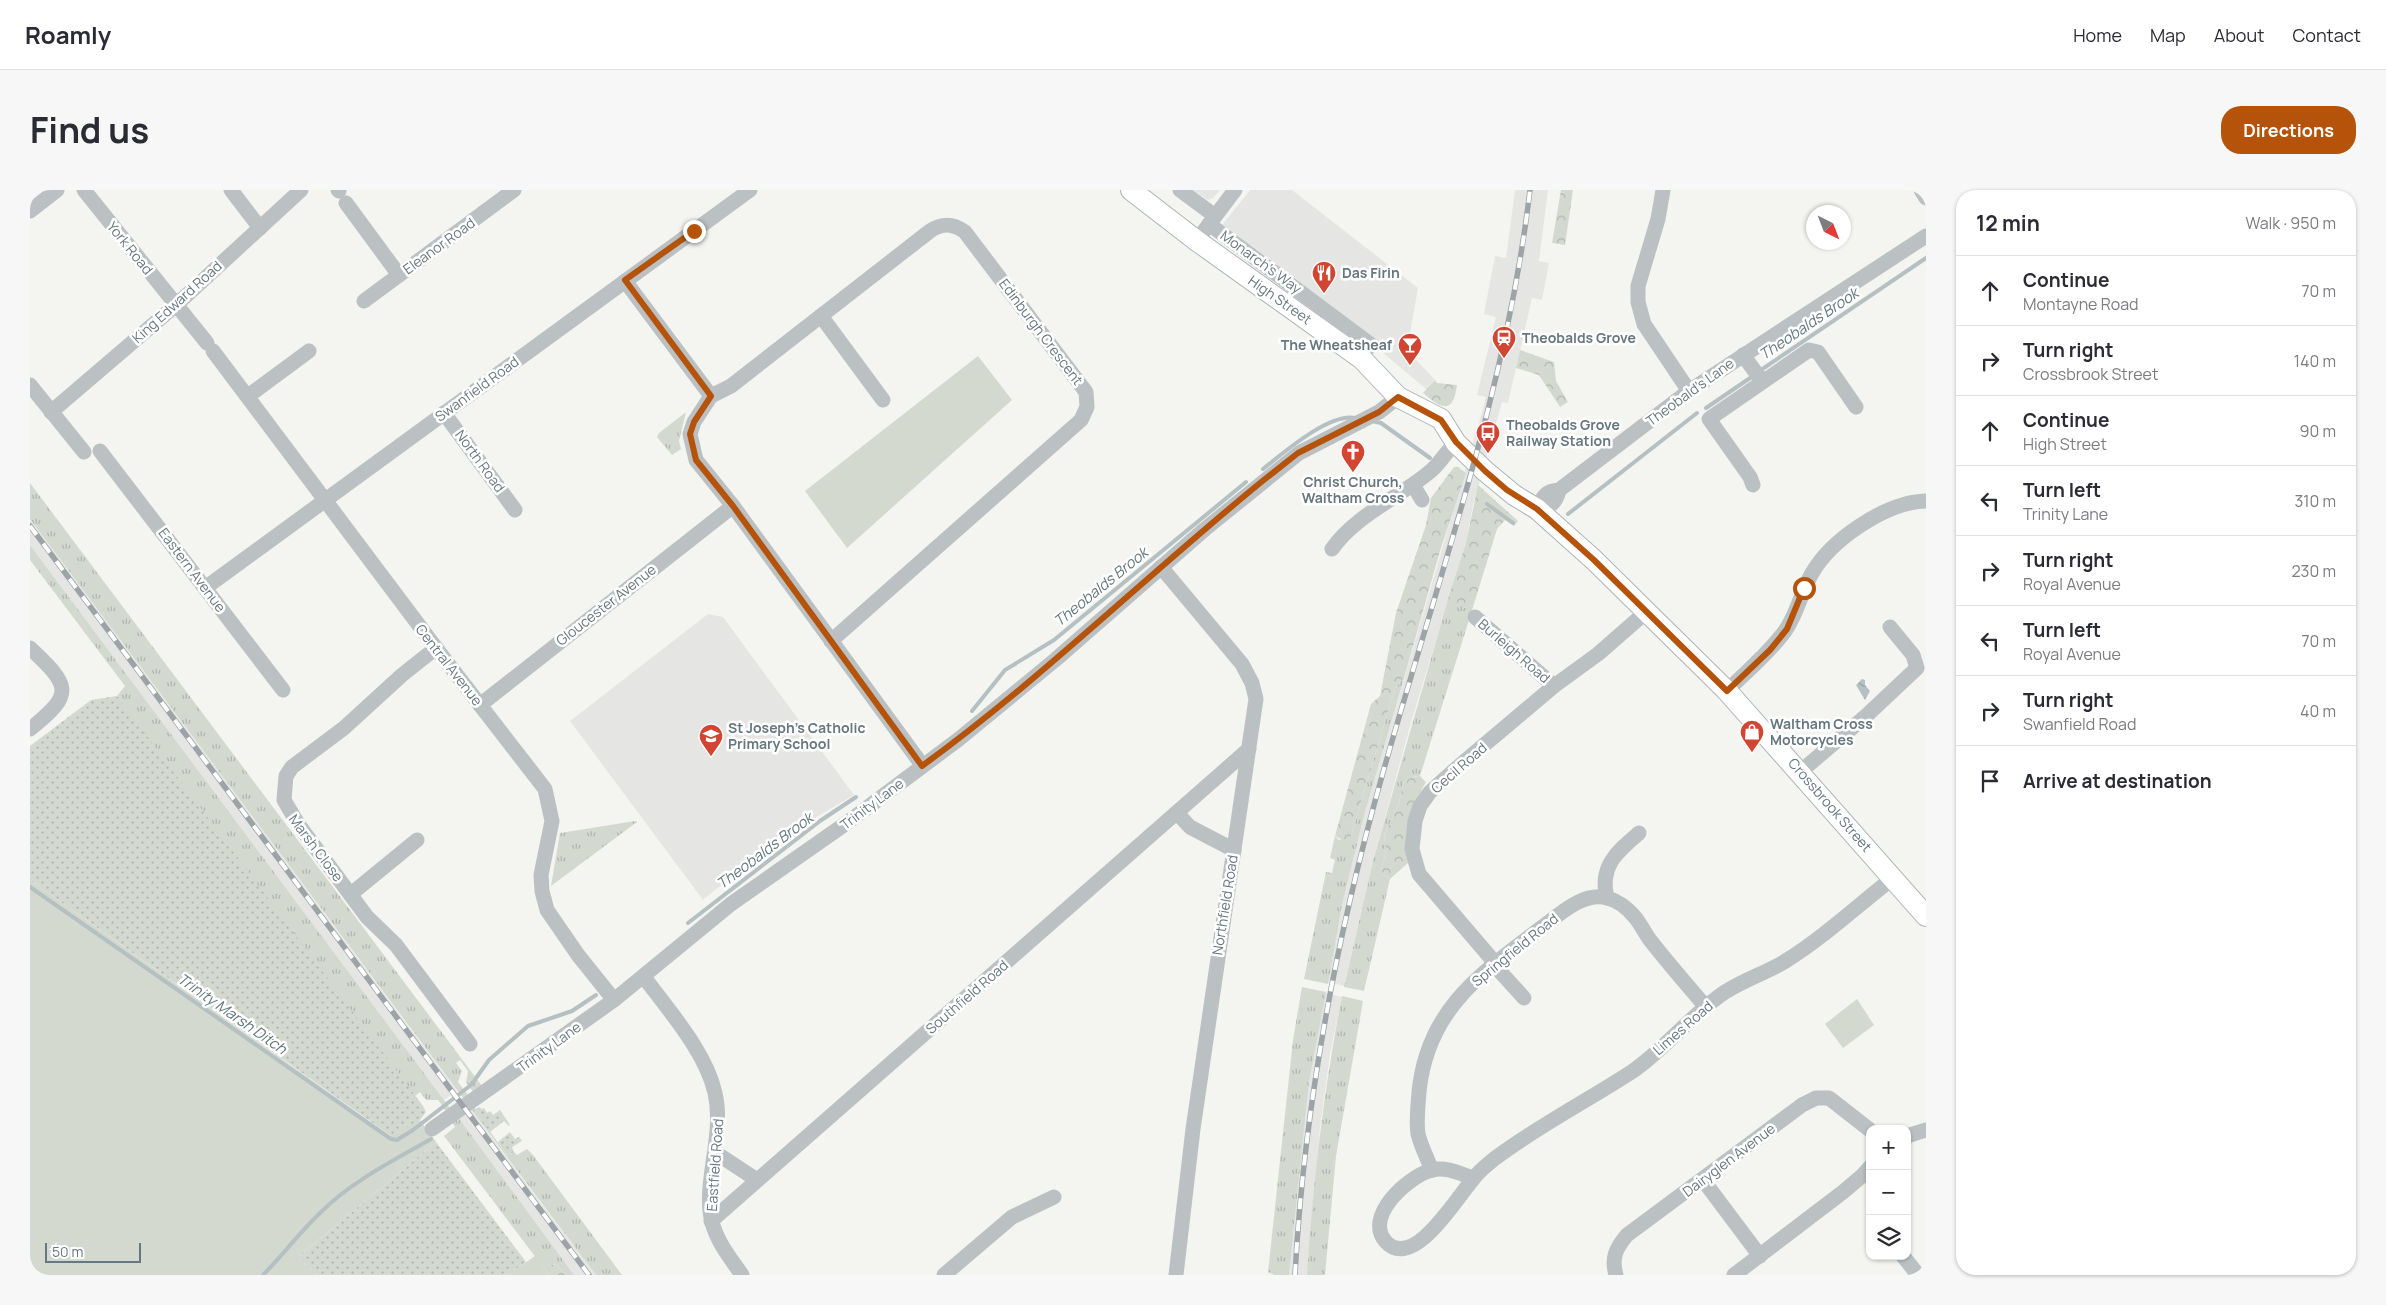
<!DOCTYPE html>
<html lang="en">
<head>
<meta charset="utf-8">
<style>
	:root { --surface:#fff; --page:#f7f7f7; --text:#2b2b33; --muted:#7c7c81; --line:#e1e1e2; --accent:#b45309 }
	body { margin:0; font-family:Manrope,sans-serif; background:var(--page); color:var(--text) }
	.controls { position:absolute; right:15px; bottom:15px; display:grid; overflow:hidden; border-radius:10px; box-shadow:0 1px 4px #0004 }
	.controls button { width:45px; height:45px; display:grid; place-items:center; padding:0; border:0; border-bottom:1px solid var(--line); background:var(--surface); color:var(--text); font:25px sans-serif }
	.compass { position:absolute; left:1776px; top:15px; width:45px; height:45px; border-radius:50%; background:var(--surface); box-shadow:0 1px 4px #0004; rotate:138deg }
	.scale { position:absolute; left:15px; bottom:12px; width:96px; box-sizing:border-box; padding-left:5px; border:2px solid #66777f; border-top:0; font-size:14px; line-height:18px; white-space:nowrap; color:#66777f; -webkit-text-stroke:4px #fff; paint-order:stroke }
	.stop { position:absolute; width:15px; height:15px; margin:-11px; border:4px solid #b45309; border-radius:50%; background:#fff }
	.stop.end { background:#b45309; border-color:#fff; box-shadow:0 1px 5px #0008 }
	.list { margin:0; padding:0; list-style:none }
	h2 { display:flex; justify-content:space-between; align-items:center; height:65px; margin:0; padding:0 20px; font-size:21px }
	h2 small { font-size:16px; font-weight:400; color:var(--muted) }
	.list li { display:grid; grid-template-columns:32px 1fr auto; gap:15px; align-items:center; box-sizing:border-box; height:70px; padding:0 20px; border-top:1px solid var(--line) }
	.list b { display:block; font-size:19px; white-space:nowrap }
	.list p { margin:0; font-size:16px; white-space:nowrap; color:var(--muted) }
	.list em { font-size:16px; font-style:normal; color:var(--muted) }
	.icon { flex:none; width:28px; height:28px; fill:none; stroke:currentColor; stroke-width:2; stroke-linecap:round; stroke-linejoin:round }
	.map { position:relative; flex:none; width:1896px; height:1085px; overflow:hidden; border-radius:20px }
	header { display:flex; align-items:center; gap:30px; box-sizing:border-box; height:70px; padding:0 25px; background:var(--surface); border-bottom:1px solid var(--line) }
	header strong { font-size:24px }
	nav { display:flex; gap:28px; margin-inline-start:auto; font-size:18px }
	.intro { display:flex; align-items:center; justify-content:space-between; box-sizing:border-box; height:120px; padding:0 30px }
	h1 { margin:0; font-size:35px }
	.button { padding:12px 22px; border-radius:20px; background:var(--accent); color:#fff; font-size:18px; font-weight:700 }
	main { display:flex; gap:30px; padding:0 30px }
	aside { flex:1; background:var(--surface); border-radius:20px; box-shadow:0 1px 4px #0004 }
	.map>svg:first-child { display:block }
</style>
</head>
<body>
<header>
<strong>Roamly</strong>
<nav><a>Home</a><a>Map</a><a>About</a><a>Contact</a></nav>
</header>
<div class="intro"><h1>Find us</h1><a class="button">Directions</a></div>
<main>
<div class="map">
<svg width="1896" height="1085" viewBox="0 0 1896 1085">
	<defs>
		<pattern id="grass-tufts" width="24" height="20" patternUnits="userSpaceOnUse" patternTransform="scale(1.25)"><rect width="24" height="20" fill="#d4d9d0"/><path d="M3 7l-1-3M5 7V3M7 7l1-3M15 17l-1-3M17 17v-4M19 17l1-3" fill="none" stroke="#b0b5ae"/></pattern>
		<pattern id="forest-crowns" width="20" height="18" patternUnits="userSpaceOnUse" patternTransform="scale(1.25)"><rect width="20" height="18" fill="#d4d9d0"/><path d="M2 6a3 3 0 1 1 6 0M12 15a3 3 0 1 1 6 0" fill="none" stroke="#b0b5ae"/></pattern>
		<pattern id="garden-dots" width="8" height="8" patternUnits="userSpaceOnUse" patternTransform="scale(1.25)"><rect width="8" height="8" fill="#d4d9d0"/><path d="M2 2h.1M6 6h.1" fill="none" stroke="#b0b5ae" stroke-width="1.8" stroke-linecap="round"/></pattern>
		<pattern id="water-waves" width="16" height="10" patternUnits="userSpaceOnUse" patternTransform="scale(1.25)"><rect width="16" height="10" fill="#b4c0c2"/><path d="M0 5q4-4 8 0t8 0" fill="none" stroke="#96a1a3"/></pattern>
	</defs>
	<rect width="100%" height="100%" fill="#f4f4f1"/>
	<g fill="#e5e5e4">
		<polygon points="1163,0 1190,0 1183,8 1178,10"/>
		<polygon points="1220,0 1262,0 1388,98 1377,160 1405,190 1396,199 1301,119 1197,40 1193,34"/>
		<polygon points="1485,0 1518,0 1509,71 1519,73 1512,110 1502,108 1478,213 1472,212 1443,315 1436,353 1382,529 1343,671 1314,796 1298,792 1312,715 1334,626 1451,226 1456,207 1447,205 1466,127 1454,124 1465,66 1476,68"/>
		<polygon points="0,329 427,901 414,910 0,355"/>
		<polygon points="678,424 693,427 824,605 742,653 673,710 540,531"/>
		<polygon points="1295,803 1312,807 1300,864 1290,938 1277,1085 1259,1085 1279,892"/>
		<polygon points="440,918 508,1009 566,1085 544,1085 428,927"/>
	</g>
	<g fill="url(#grass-tufts)">
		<polygon points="656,222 649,251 651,259 642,265 627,247 629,243"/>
		<polygon points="0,293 452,896 443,902 436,892 438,881 430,870 426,873 432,881 428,892 438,905 433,908 0,329"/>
		<polygon points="0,355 420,918 417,922 408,910 396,910 390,902 385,906 117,549 87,506 95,496 0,370"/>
		<polygon points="1419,406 1434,418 1444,414 1390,586 1382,587 1374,592 1368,616 1354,646 1356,661 1351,680 1354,685 1360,689 1334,801 1314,797 1343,671"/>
		<polygon points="1374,488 1334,626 1312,715 1298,794 1274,789 1296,682 1302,683 1305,670 1300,668 1305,646 1309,650 1321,646 1365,498"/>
		<polygon points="605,631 607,632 521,696 530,643"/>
		<polygon points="1272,797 1296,802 1279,892 1259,1085 1244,1085 1238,1082 1263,850"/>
		<path d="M1312,806L1333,811L1306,966L1295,1085H1277C1283,991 1294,898 1312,806Z"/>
		<polygon points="443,918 477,965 484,962 487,965 497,959 503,965 592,1085 566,1085 441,919"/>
		<polygon points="428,927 544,1085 536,1085 525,1074 513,1077 414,946 425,937 422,931"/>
	</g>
	<g fill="url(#forest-crowns)">
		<polygon points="1531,0 1543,0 1535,55 1522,53"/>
		<polygon points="1490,160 1524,172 1526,191 1538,212 1530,217 1509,185 1486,178"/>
		<path d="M1405,190L1407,193L1427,195C1423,225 1412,219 1393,203Z"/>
		<polygon points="1424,277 1428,277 1436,283 1410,361 1374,488 1365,498 1321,646 1317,652 1305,646 1341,514 1350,506 1366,423 1396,335 1401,308"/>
		<polygon points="1448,295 1488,331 1484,336 1475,330 1467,339 1444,414 1434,418 1426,414 1419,406 1436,353"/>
		<polygon points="1390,586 1396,592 1384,613 1379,672 1360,689 1354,685 1351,680 1356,661 1354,646 1368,616 1374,592 1382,587"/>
		<polygon points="525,1074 536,1085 519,1085 513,1077"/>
	</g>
	<g fill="#d4d9d0">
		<polygon points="948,166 982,210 817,358 775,301"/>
		<polygon points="0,690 360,946 390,930 406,952 268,1067 286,1085 0,1085"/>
		<polygon points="1827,809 1844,835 1813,858 1795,834"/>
		<polygon points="505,1066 519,1085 478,1085"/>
	</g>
	<g fill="url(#garden-dots)">
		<polygon points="87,506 393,916 396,922 390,930 361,946 0,690 0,556 61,510"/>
		<polygon points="444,917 446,919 450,917 451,919 454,918 457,923 460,921 463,925 470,920 480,935 479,936 474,931 460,942 443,918"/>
		<polygon points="480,942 485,949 489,947 492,951 482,957 484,962 477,965 468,952"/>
		<polygon points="406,952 496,1072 478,1085 286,1085 268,1067"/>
	</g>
	<polygon fill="url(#water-waves)" points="1832,489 1835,490 1835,495 1840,501 1835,510 1826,495"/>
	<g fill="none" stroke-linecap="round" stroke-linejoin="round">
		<g stroke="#b4c0c2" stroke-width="4">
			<polyline points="1728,182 1896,68"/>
			<polyline points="1676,218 1723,186"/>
			<polyline points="1342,231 1351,233 1400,268"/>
			<path d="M1233,279C1253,263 1299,223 1325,228"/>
			<polyline points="1457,314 1483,333"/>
			<polyline points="1538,324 1667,223"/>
			<polyline points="942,521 975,480 1024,450 1216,292"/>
			<polyline points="0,697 361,949 367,950 383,940 441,895 459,870 498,836 542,821 566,805"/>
			<polyline points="658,733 790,631 826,607"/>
			<path d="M233,1085C253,1065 270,1042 290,1023C322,991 363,971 401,949"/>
		</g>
		<defs>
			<polyline id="secondary" points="1101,0 1167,51 1332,169 1368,207 1411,229 1426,253 1455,281 1484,305 1507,319 1564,370 1697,501 1896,726"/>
		</defs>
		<use href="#secondary" stroke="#aeb4b7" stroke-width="22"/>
		<g stroke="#bbc0c2" stroke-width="15">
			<polyline points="54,0 177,153"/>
			<polyline points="201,0 230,38"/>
			<polyline points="308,0 309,1"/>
			<polyline points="1150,0 1185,26"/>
			<polyline points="1633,0 1628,29 1608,96 1608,112 1614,134 1659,201"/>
			<polyline points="1891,0 1896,8"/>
			<polyline points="316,13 369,85"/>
			<polyline points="0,21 27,0"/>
			<polyline points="1179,34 1340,154 1332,169"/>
			<polyline points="1174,41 1205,0"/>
			<polyline points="595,91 681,206 664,232 660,244 666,270 703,316 892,575"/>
			<polyline points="334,111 484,0"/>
			<polyline points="791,126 853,210"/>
			<polyline points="183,161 406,458 515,599 522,631 511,685 512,701 517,720 548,765 584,810"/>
			<polyline points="1713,165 1732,191"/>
			<polyline points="0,195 54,262"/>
			<polyline points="218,206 279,161"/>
			<path d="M681,206L701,196L900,41C912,33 923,33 935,42L1056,202L1057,217L1051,230L801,451"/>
			<polyline points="21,222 146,115 271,0"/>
			<polyline points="414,223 485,320"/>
			<polyline points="70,261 253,500"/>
			<polyline points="1383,295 1392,310"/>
			<polyline points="1723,295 1720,287 1679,229 1779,160 1788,162 1826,217"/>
			<path d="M1507,319C1513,307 1515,301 1529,300L1659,201L1896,46"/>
			<path d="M1507,319C1521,316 1526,314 1529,300"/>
			<path d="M1302,359C1325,326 1366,309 1397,284C1409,276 1415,262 1426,253"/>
			<polyline points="1131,377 1212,474 1222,493 1226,509 1163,939 1146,1085"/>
			<polyline points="175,398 720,0"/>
			<polyline points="1445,427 1524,496"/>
			<path d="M0,458C39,495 46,503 0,539"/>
			<polyline points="406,458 372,485 314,538 262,577 256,586 254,610 268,634 337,727 366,755 440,854"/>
			<path d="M1697,501C1717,481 1739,463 1755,441C1767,424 1771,403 1781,385C1800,350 1856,312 1896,311"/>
			<polyline points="450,515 703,316"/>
			<polyline points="1770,582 1836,526 1887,478 1883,465 1860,437"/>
			<polyline points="1147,623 1160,637 1204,660"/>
			<polyline points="321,704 387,650"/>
			<path d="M1577,708C1569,676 1587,662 1609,643"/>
			<polyline points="1466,774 1389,684 1382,659 1385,631 1390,616 1400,602 1428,577 1524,496 1568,464 1616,422"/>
			<polyline points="1465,776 1494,808"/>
			<path d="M614,787C639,821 676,862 685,903C695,946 672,994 682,1032C687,1052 701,1069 712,1085"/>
			<polyline points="402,939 584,810 701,714 818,632 929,549 1025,470 1175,339 1269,263 1349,222 1368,207"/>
			<polyline points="1877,946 1896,940"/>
			<polyline points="686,963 727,990"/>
			<path d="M1402,980C1397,968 1391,956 1388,944C1386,930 1388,917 1389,902C1397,820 1450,784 1511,738C1529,725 1553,701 1578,708C1587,711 1597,718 1603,725C1610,732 1614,742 1620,750C1638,773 1657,795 1676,817"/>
			<path d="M1443,988C1431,984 1415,976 1402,980C1378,986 1333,1027 1356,1052C1384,1082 1429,1004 1444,988C1449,981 1457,975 1464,969C1508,936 1557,911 1603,881C1636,858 1662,824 1695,802C1714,790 1735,783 1754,772C1793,748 1827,716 1863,688"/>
			<polyline points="1673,990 1730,1066"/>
			<polyline points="681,1031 1219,559"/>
			<polyline points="1873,1066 1888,1085"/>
			<polyline points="914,1085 982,1027 1024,1007"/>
			<path d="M1586,1085C1581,1068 1586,1058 1597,1045L1772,915L1786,908H1799L1840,940"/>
			<polyline points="1704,1085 1813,1002 1833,985 1840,977"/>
		</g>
		<use href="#secondary" stroke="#fff" stroke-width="20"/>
		<defs>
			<g id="rail">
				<polyline points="0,336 559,1085"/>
				<path d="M1265,1085C1274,914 1307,744 1354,579C1408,388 1477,198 1500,0"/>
			</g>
		</defs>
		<use href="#rail" stroke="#9da4a8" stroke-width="5.5"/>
		<use href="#rail" stroke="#fff" stroke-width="4" stroke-dasharray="11" stroke-linecap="butt"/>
	</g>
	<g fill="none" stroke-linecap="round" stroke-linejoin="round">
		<path stroke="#b45309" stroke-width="6" d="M664,41L595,90L681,206L664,232L660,244L666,270L703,316L892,576C1013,488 1119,383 1235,289L1268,263L1349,222L1368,207L1411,230L1426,252L1455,281L1477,300L1507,319L1564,370L1697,501L1740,460L1757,439L1774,398"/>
	</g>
	<defs>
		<symbol id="restaurant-pin" viewBox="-11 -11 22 30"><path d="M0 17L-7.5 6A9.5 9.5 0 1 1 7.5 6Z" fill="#d14533" stroke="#fff"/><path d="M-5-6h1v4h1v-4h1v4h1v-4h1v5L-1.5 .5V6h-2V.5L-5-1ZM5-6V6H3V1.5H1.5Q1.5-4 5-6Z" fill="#fff"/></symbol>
		<symbol id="station-pin" viewBox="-11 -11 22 30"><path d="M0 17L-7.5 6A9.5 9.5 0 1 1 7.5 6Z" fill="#d14533" stroke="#fff"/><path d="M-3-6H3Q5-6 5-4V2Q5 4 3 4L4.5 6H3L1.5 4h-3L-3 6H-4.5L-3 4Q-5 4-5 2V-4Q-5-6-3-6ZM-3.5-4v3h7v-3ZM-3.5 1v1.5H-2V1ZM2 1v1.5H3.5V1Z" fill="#fff"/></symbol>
		<symbol id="bar-pin" viewBox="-11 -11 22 30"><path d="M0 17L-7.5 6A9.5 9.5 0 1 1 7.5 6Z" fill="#d14533" stroke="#fff"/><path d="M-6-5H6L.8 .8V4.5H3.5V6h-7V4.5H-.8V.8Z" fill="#fff"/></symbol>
		<symbol id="bus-pin" viewBox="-11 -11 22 30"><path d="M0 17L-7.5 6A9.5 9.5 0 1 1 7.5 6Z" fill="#d14533" stroke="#fff"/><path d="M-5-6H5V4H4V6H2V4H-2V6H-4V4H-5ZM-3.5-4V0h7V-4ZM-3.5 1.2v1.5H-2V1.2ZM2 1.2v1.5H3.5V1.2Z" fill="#fff"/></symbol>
		<symbol id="church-pin" viewBox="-11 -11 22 30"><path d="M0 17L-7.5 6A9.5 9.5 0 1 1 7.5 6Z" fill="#d14533" stroke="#fff"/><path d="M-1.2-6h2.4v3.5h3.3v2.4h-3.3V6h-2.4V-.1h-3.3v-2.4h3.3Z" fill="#fff"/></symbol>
		<symbol id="shop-pin" viewBox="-11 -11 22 30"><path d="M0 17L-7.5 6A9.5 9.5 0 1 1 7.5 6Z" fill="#d14533" stroke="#fff"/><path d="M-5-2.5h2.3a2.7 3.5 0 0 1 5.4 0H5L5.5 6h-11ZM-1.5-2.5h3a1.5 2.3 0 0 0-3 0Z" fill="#fff"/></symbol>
		<symbol id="school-pin" viewBox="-11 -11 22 30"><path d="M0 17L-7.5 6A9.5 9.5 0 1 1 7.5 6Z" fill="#d14533" stroke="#fff"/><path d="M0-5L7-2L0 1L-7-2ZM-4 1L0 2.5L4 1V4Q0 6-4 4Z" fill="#fff"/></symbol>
	</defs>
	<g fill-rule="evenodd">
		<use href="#restaurant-pin" x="1280" y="69" width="28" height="38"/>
		<use href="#station-pin" x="1460" y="134" width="28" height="38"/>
		<use href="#bar-pin" x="1366" y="141" width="28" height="38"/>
		<use href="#bus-pin" x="1444" y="229" width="28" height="38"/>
		<use href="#church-pin" x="1309" y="248" width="28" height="38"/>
		<use href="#shop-pin" x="1708" y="528" width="28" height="38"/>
		<use href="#school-pin" x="667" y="532" width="28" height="38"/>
	</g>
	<g text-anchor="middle" stroke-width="5" stroke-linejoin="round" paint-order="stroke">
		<g font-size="14" fill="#66777f" stroke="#fff">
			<text transform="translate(409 56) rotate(-36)" y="5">Eleanor Road</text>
			<text transform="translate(100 58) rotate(51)" y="5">York Road</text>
			<text transform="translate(1231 72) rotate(36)" y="5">Monarch's Way</text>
			<text transform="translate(1250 110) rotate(35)" y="5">High Street</text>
			<text transform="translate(147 112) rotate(-42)" y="5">King Edward Road</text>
			<text transform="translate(1011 142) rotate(53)" y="5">Edinburgh Crescent</text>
			<text transform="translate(447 199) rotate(-36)" y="5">Swanfield Road</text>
			<text transform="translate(1660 202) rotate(-36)" y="5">Theobald's Lane</text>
			<text transform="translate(450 271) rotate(54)" y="5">North Road</text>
			<text transform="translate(162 380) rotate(53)" y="5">Eastern Avenue</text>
			<text transform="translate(576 415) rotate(-38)" y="5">Gloucester Avenue</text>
			<text transform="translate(1484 461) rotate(41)" y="5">Burleigh Road</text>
			<text transform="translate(419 475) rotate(52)" y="5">Central Avenue</text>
			<text transform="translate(1429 578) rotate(-41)" y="5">Cecil Road</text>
			<text transform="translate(842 614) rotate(-37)" y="5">Trinity Lane</text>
			<text transform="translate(1800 615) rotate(49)" y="5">Crossbrook Street</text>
			<text transform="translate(286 658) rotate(53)" y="5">Marsh Close</text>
			<text transform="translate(1195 715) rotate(-81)" y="5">Northfield Road</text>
			<text transform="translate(1485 760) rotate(-39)" y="5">Springfield Road</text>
			<text transform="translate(937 807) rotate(-41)" y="5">Southfield Road</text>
			<text transform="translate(1653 838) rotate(-41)" y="5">Limes Road</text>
			<text transform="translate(519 857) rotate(-36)" y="5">Trinity Lane</text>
			<text transform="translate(1699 970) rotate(-37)" y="5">Dairyglen Avenue</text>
			<text transform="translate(685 975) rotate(-86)" y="5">Eastfield Road</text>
		</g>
		<g font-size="14" font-weight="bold" fill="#66777f" stroke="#fff" text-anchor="start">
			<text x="1312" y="88">Das Firin</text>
			<text x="1492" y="153">Theobalds Grove</text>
			<text x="1362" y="160" text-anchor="end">The Wheatsheaf</text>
			<text x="1476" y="240">Theobalds Grove<tspan x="1476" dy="16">Railway Station</tspan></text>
			<text x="1323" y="297" text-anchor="middle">Christ Church,<tspan x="1323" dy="16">Waltham Cross</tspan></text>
			<text x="1740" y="539">Waltham Cross<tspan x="1740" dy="16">Motorcycles</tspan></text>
			<text x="698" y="543">St Joseph's Catholic<tspan x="698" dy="16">Primary School</tspan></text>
		</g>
		<g font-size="15" font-style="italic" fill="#62787c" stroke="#fff">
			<text transform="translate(1779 134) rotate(-34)" y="5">Theobalds Brook</text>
			<text transform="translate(1071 397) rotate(-39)" y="5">Theobalds Brook</text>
			<text transform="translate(735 661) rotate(-37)" y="5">Theobalds Brook</text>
			<text transform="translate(202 824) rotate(35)" y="5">Trinity Marsh Ditch</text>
		</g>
	</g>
</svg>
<div class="controls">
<button>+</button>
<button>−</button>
<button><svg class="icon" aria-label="layers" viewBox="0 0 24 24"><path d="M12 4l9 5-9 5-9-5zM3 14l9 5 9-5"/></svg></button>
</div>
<svg class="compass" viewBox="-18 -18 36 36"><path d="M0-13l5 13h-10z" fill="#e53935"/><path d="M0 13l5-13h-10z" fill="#7c7c81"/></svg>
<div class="scale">50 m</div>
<div class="stop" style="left:1774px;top:398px"></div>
<div class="stop end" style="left:664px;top:41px"></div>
</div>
<aside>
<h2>12 min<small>Walk · 950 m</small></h2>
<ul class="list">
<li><svg class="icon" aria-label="ahead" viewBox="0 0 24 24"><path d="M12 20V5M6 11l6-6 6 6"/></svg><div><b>Continue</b><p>Montayne Road</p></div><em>70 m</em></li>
<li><svg class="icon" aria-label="right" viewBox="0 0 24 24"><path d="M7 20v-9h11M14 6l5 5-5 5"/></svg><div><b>Turn right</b><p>Crossbrook Street</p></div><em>140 m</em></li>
<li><svg class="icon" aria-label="ahead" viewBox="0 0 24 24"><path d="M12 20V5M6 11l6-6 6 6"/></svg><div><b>Continue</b><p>High Street</p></div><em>90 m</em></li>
<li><svg class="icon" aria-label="left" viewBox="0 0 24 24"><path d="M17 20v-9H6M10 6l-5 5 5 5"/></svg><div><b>Turn left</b><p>Trinity Lane</p></div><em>310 m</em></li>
<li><svg class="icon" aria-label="right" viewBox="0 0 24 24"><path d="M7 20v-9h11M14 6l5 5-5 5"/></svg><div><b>Turn right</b><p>Royal Avenue</p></div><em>230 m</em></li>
<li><svg class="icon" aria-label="left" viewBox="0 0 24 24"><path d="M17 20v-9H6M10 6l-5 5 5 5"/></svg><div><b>Turn left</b><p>Royal Avenue</p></div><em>70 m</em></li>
<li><svg class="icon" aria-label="right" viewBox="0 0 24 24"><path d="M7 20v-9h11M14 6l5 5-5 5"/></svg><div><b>Turn right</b><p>Swanfield Road</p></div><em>40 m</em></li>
<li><svg class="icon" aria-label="arrive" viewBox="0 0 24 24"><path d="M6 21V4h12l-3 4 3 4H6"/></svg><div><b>Arrive at destination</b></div></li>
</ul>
</aside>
</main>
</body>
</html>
